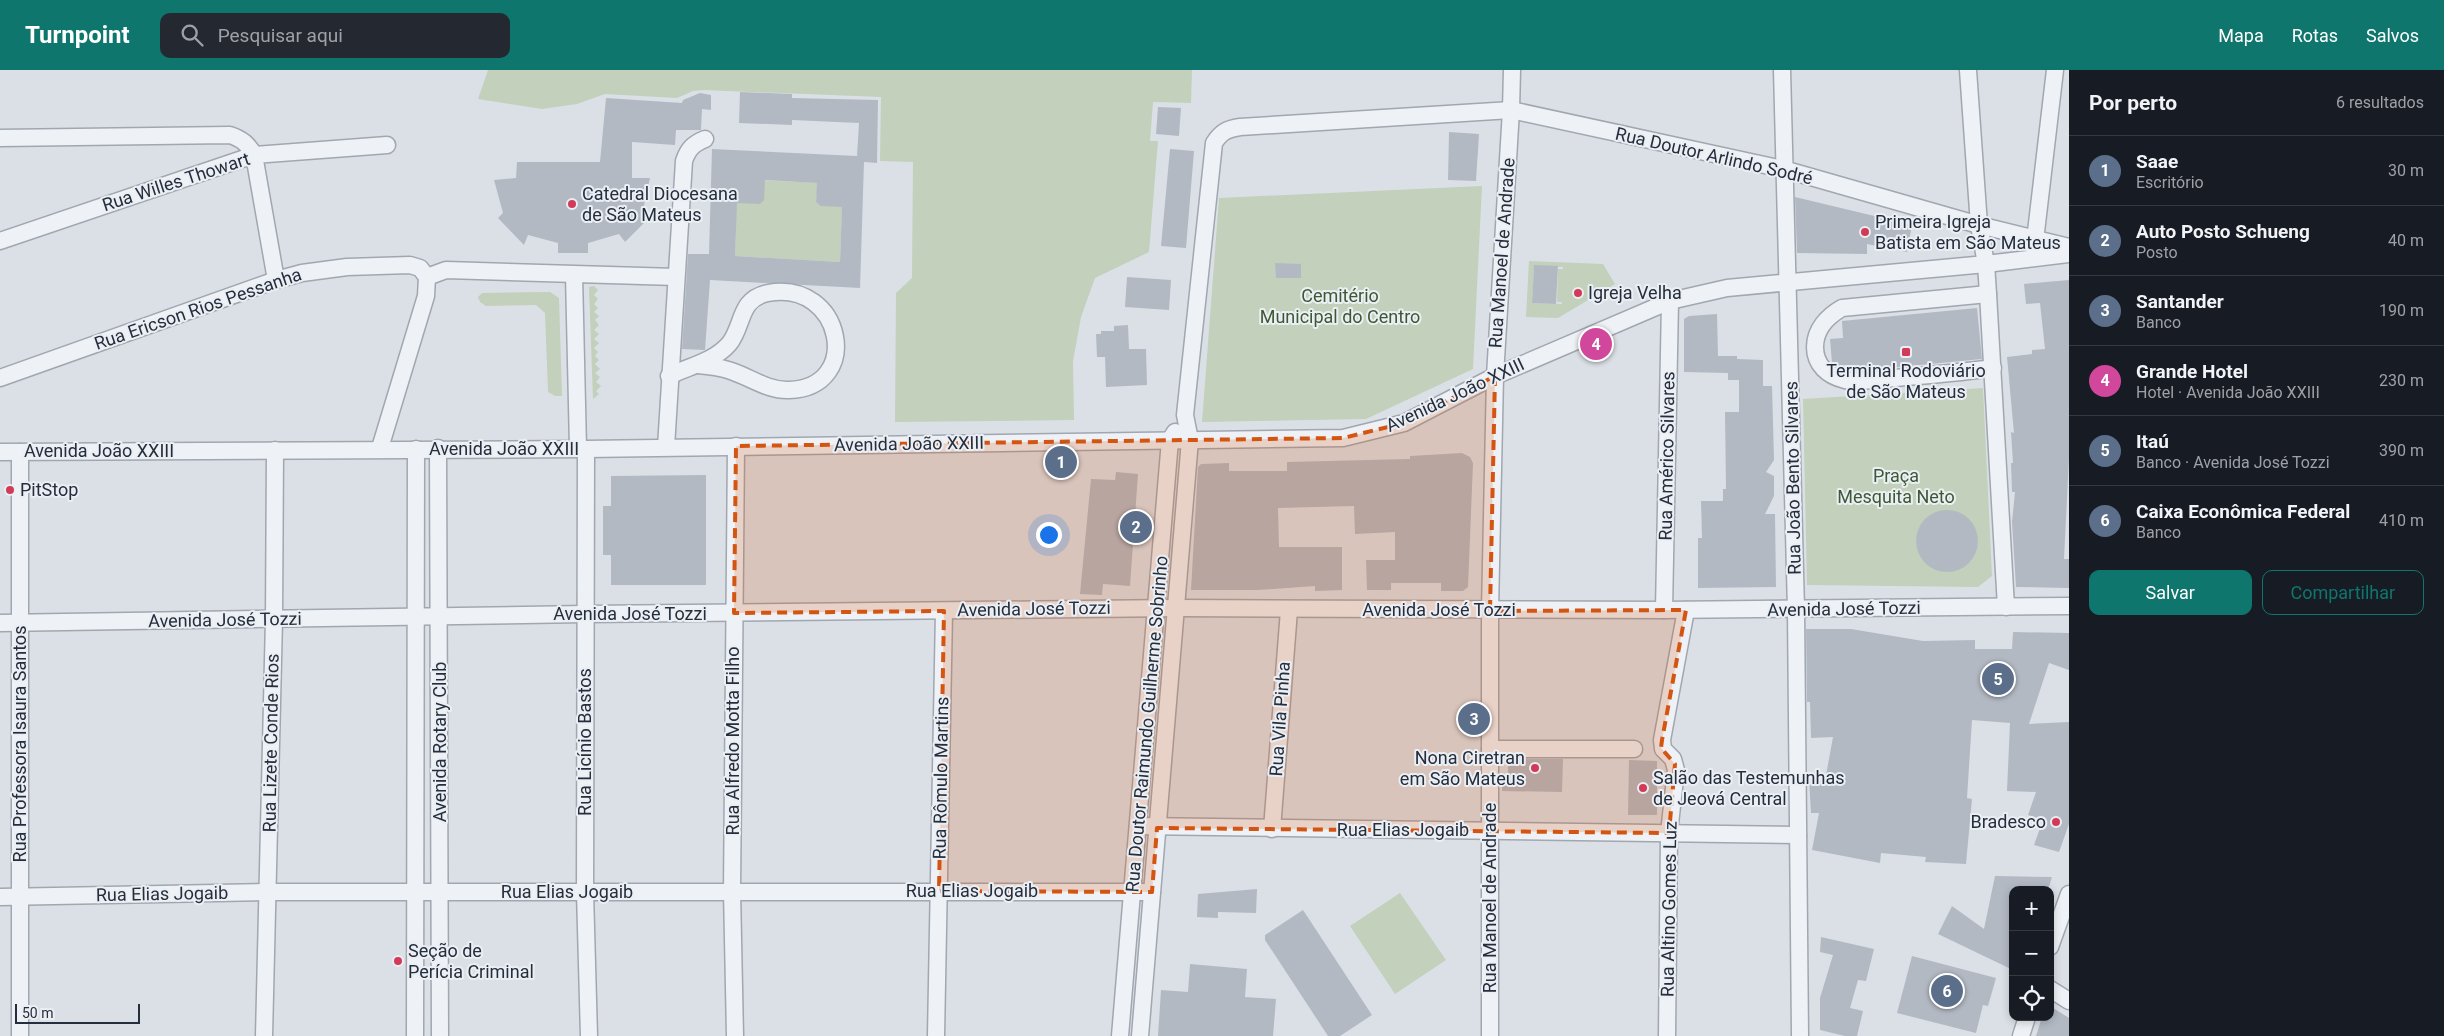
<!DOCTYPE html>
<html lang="pt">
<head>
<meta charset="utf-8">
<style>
	:root { --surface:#171b24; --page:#242831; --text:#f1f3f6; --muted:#9ea1a6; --line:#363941; --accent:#0f766e }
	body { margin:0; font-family:Roboto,sans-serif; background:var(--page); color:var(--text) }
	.controls { position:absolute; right:15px; bottom:15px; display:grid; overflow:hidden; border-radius:10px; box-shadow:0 2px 8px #0003 }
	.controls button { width:45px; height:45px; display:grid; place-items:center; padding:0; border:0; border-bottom:1px solid var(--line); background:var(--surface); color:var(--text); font:25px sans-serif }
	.scale { position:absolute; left:15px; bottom:12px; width:125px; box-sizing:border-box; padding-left:5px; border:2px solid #252e3d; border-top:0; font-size:14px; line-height:18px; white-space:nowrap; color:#252e3d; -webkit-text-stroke:4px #ebeff4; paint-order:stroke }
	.you { position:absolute; left:1048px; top:464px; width:18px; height:18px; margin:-12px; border:4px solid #fff; border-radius:50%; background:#1a73e8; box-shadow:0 0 0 8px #1a73e833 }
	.badge { display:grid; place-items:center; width:32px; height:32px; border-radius:50%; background:var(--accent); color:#fff; font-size:16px; font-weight:700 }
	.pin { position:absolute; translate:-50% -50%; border:2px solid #fff; box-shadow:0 1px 5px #0006 }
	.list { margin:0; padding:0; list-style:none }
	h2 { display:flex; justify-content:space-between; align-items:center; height:65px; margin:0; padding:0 20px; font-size:21px }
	h2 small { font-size:16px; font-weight:400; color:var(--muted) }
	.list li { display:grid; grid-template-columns:32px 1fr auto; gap:15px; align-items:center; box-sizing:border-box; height:70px; padding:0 20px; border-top:1px solid var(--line) }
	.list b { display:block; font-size:19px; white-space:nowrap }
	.list p { margin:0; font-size:16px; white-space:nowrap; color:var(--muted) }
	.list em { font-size:16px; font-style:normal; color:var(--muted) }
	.actions { display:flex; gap:10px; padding:15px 20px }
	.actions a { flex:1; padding:11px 0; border:1px solid var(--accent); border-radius:10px; text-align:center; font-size:18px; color:var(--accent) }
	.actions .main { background:var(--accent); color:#fff }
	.icon { flex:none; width:28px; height:28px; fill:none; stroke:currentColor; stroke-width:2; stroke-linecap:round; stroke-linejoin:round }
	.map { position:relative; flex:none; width:2069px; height:966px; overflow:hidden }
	header { display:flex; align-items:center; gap:30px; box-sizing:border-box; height:70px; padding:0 25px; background:var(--accent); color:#fff }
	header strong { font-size:24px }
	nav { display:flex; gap:28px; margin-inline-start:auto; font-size:18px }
	.search { width:350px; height:45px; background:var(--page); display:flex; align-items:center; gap:12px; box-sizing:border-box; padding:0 18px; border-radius:10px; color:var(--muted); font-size:19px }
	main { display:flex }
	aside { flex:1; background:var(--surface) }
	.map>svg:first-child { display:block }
</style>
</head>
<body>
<header>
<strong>Turnpoint</strong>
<div class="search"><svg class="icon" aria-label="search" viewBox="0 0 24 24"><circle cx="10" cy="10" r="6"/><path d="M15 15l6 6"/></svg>Pesquisar aqui</div>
<nav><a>Mapa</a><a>Rotas</a><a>Salvos</a></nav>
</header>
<main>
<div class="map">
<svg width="2069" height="966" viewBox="0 0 2069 966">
	<rect width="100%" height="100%" fill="#dbe0e6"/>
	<g fill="#c2d0bc" fill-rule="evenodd">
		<polygon points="488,0 1192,0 1191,33 1153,32 1150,71 1158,71 1149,182 1095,208 1081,247 1073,291 1074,350 895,352 896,223 912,208 913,92 880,91 881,27 703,20 693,21 677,28 605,24 577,34 542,39 478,29"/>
		<path d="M737,109L843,114L840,192L735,186ZM821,122L830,133L826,136H820L816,132V126Z"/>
		<polygon points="1482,116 1473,299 1366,349 1202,352 1219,128"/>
		<path d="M1529,191L1603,194L1615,214L1558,248L1526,247ZM1534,196L1563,197V199H1558L1557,232H1562V234L1532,233Z"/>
		<polygon points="594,216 598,220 594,225 598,229 594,234 598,238 594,242 599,246 595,250 599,255 594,260 599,264 594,269 599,273 594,278 598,282 595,286 599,290 595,294 600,299 595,303 600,307 596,312 601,316 596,321 599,324 593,329 589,217"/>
		<polygon points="550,222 559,228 562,326 555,326 548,322 545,243 536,235 486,236 480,232 478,227 482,223"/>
		<polygon points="1983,318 1992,506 1978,517 1807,515 1803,329"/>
		<polygon points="1400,823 1446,890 1395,924 1350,856"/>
	</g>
	<g fill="#b3b9c3" fill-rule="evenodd">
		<path d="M740,22L792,24V28L878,30L877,93L864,92L860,218L710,210L705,280L682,279L688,184H709L712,79L857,86L859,53L792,50V55L739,53ZM765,110L817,113L816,132L820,136L842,137L840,192L735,186L737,133L760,134L764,130Z"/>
		<polygon points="700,23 711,25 711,40 702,39 701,60 676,60 675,75 632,72 632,108 650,108 643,140 652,145 625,172 619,164 588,173 588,183 558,183 558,173 528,165 524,175 498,148 503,143 494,110 516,108 517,92 600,92 606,28 682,33 683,30"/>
		<polygon points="1158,37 1181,38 1179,66 1156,64"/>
		<polygon points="1449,62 1479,64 1476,111 1448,110"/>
		<polygon points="1170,79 1194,81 1186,178 1161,176"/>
		<polygon points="1795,127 1912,155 1907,182 1867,174 1867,184 1797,183"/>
		<polygon points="1275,193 1301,194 1301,208 1276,208"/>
		<polygon points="1534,195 1558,196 1556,234 1532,233"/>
		<polygon points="1127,207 1171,210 1169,240 1125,237"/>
		<polygon points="2069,210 2069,388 2064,489 2069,489 2069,518 2016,517 2012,452 2015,422 2012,422 2011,393 2013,393 2011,362 2014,363 2007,287 2032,284 2032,280 2045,279 2040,233 2026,234 2024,214"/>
		<polygon points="1977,238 1982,289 1858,301 1847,300 1846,295 1836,296 1832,293 1830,269 1843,268 1842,251"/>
		<polygon points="1717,244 1718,286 1737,286 1737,289 1763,290 1763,316 1772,316 1774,390 1766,402 1774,406 1774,426 1765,444 1775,444 1776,517 1698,518 1698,468 1702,468 1701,431 1723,431 1723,419 1726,419 1725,342 1739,342 1739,310 1728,310 1728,303 1684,302 1684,249 1689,246"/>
		<polygon points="1128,255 1129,279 1146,279 1147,315 1106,317 1105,287 1097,287 1096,264 1101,264 1101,261 1114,261 1114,256"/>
		<polygon points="1462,383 1470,387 1473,393 1468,517 1463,521 1441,521 1441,513 1391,513 1391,520 1367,520 1366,490 1395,490 1395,462 1355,464 1354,436 1278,438 1279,477 1342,477 1342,520 1315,521 1315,516 1258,520 1191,520 1198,397 1201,394 1229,393 1229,401 1287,401 1287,392 1410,389 1410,386"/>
		<polygon points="1116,402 1138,404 1130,516 1103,514 1102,525 1080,524 1091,409 1115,410"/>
		<polygon points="706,405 706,515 611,515 611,485 603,485 603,436 611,436 611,406"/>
		<circle cx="1947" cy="471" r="31"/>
		<polygon points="1806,559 1851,559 1923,571 1975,570 1975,579 2012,579 2013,562 2069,563 2069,600 2049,593 2029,654 2069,652 2069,754 2059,782 2034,775 2043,750 2028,745 2036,722 2007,721 2010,653 1972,650 1967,728 1972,729 1966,794 1925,792 1926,787 1881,783 1880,793 1812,780 1819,743 1811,743 1809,709 1825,711 1833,667 1811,668 1810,632 1807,632"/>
		<polygon points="1508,689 1563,689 1562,722 1502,721 1502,707 1508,707"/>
		<polygon points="1629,690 1657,691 1657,745 1628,745"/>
		<polygon points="1995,806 2052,807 2048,820 2013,820 2013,900 1938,864 1952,836 1984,859"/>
		<polygon points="1257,819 1256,843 1218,842 1218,848 1197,847 1198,824"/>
		<polygon points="1303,840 1372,945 1340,966 1328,966 1265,870 1265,865"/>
		<polygon points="1821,867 1874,879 1866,911 1858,910 1850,938 1863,941 1857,966 1845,966 1820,960 1820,928 1833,885 1820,882"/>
		<polygon points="1912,886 1996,908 1988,936 1983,935 1976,963 1897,943"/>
		<polygon points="1190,894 1247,899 1245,927 1276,929 1273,966 1158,966 1161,920 1188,922"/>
		<polygon points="2050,936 2069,948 2069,966 2036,966 2042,947 2050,947"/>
	</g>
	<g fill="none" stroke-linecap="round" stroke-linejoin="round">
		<defs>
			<g id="minor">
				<polyline points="1782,0 1796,540 1800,966"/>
				<polyline points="1968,0 1979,155 1986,194 1988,224 2006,537"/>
				<path d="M0,68L230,65C242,69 248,74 254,85L276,210"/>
				<polyline points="0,171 254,85 387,75"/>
				<polyline points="2034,179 2055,0"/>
				<polyline points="574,205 578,378"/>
				<polyline points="427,207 446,200 676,207"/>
				<path d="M1988,224L1842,238C1828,246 1815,259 1815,277C1815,295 1828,306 1845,310C1856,313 1871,310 1883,309C1920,306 1957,303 1993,298"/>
				<path d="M669,306C689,296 713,292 729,274C744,256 738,229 768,223C843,209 864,318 789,320C767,321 749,306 728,300C719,297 709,296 698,295"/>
				<polyline points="0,308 276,210 302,203 347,197 410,195 420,198 427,207 426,226 380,378"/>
				<path d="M666,377L684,91C688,79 693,74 705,69"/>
				<polyline points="438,378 440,966"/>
				<polyline points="586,379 585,822 589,966"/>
				<polyline points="0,382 586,379 1343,368 1404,353 1495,306 1670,231 1727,218 1986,194 2069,184"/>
				<polyline points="1664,540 1670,231"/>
				<polyline points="0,553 585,544 1177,538 1664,540 2069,536"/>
				<polyline points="1490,679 1634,679"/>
				<polyline points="1138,756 1798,765"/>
				<polyline points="1272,759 1289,540"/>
				<polyline points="0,827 268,822 1152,822"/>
				<polyline points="2050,877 2069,824"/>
				<polyline points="2050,919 2069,931"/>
				<polyline points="20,966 20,382"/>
				<polyline points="264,966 274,549 275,380"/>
				<polyline points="415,966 416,379"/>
				<polyline points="735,966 732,821 736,376"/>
				<polyline points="936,966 944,541"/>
				<polyline points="1120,966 1170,370 1175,362"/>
				<path d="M1140,966L1190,370L1185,345L1214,73C1221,62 1227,59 1240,57L1511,40L1783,99L1979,155L2069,177"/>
				<polyline points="1490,966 1490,541 1495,306 1511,40 1512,0"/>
				<polyline points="1667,966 1669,763 1676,700 1673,689 1663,679 1662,670 1686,540"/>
				<polyline points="2021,966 2027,947"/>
			</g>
		</defs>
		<use href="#minor" stroke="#a1a7b0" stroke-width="19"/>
		<use href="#minor" stroke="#eef1f5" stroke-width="16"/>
	</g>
	<path fill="#d45511" fill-opacity="0.2" stroke="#d45511" stroke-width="4" stroke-dasharray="10 6" stroke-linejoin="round" d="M1495,306L1490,541L1686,540L1662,670L1661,678L1675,694L1669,763L1157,758L1152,822L939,821L944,541L734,543L736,376L1343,368L1404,353Z"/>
	<g fill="#d13b57" stroke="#ebeff4" stroke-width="2">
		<circle cx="572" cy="134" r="5"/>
		<circle cx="1865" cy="162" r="5"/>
		<circle cx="1578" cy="223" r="5"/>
		<rect x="1901" y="277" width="10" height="10" rx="2.5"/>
		<circle cx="10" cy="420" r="5"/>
		<circle cx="1535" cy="698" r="5"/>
		<circle cx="1643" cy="718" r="5"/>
		<circle cx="2056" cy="752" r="5"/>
		<circle cx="398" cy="891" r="5"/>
	</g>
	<g text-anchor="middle" stroke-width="4" stroke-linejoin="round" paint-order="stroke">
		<g font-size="18" fill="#252e3d" stroke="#ebeff4">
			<text transform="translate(1714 86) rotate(13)" y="6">Rua Doutor Arlindo Sodré</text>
			<text transform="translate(176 112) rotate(-18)" y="6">Rua Willes Thowart</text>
			<text transform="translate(1502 183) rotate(-86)" y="6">Rua Manoel de Andrade</text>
			<text transform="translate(198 239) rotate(-19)" y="6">Rua Ericson Rios Pessanha</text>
			<text transform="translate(1455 325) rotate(-25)" y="6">Avenida João XXIII</text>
			<text transform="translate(909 374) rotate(-1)" y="6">Avenida João XXIII</text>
			<text x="504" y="385">Avenida João XXIII</text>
			<text x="99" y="387">Avenida João XXIII</text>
			<text transform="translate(1667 386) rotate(-89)" y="6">Rua Américo Silvares</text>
			<text transform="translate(1793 408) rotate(-91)" y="6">Rua João Bento Silvares</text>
			<text transform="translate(1034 539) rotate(-1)" y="6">Avenida José Tozzi</text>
			<text transform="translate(1844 539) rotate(-1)" y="6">Avenida José Tozzi</text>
			<text x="1439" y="546">Avenida José Tozzi</text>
			<text x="630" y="550">Avenida José Tozzi</text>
			<text transform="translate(225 550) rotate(-1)" y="6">Avenida José Tozzi</text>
			<text transform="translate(1280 649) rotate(-86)" y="6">Rua Vila Pinha</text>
			<text transform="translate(1147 654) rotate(-85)" y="6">Rua Doutor Raimundo Guilherme Sobrinho</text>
			<text transform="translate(733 671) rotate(-90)" y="6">Rua Alfredo Motta Filho</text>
			<text transform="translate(440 672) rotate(-90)" y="6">Avenida Rotary Club</text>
			<text transform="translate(585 672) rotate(-90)" y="6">Rua Licínio Bastos</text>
			<text transform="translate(271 673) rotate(-89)" y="6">Rua Lizete Conde Rios</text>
			<text transform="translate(20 674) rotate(-90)" y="6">Rua Professora Isaura Santos</text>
			<text transform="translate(941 708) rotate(-89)" y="6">Rua Rômulo Martins</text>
			<text x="1403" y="766">Rua Elias Jogaib</text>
			<text x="972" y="827">Rua Elias Jogaib</text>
			<text x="567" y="828">Rua Elias Jogaib</text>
			<text transform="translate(162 824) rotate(-1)" y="6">Rua Elias Jogaib</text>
			<text transform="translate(1490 828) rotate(-90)" y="6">Rua Manoel de Andrade</text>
			<text transform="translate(1669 839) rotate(-89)" y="6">Rua Altino Gomes Luz</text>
		</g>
		<g font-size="18" fill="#252e3d" stroke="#ebeff4" text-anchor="start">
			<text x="582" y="130">Catedral Diocesana<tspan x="582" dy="21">de São Mateus</tspan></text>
			<text x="1875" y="158">Primeira Igreja<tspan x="1875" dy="21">Batista em São Mateus</tspan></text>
			<text x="1588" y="229">Igreja Velha</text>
			<text x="1906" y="307" text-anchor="middle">Terminal Rodoviário<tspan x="1906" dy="21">de São Mateus</tspan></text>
			<text x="20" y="426">PitStop</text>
			<text x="1525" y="694" text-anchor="end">Nona Ciretran<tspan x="1525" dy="21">em São Mateus</tspan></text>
			<text x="1653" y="714">Salão das Testemunhas<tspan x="1653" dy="21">de Jeová Central</tspan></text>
			<text x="2046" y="758" text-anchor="end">Bradesco</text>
			<text x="408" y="887">Seção de<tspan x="408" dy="21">Perícia Criminal</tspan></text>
		</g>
		<g font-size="18" fill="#3b5932" stroke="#ebeff4">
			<text x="1340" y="232">Cemitério<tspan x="1340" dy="21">Municipal do Centro</tspan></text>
			<text x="1896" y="412">Praça<tspan x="1896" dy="21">Mesquita Neto</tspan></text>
		</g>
	</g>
</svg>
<div class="controls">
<button>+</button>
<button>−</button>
<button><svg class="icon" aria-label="locate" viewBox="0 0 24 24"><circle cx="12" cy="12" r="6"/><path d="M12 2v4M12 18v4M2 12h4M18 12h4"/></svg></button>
</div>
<div class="scale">50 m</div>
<div class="you"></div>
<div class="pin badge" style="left:1061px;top:392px;background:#5c6f8a">1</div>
<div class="pin badge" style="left:1136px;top:457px;background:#5c6f8a">2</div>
<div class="pin badge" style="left:1474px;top:649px;background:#5c6f8a">3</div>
<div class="pin badge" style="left:1596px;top:274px;background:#d1479c">4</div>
<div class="pin badge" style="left:1998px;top:609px;background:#5c6f8a">5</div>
<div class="pin badge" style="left:1947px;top:921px;background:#5c6f8a">6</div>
</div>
<aside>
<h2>Por perto<small>6 resultados</small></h2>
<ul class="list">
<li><span class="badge" style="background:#5c6f8a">1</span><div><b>Saae</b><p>Escritório</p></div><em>30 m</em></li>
<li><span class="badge" style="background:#5c6f8a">2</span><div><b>Auto Posto Schueng</b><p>Posto</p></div><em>40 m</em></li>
<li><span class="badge" style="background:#5c6f8a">3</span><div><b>Santander</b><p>Banco</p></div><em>190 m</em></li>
<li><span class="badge" style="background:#d1479c">4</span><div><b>Grande Hotel</b><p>Hotel · Avenida João XXIII</p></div><em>230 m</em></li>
<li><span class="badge" style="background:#5c6f8a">5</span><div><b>Itaú</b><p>Banco · Avenida José Tozzi</p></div><em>390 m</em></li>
<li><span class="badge" style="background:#5c6f8a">6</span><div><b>Caixa Econômica Federal</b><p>Banco</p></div><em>410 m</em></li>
</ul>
<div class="actions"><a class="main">Salvar</a><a>Compartilhar</a></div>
</aside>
</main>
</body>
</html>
